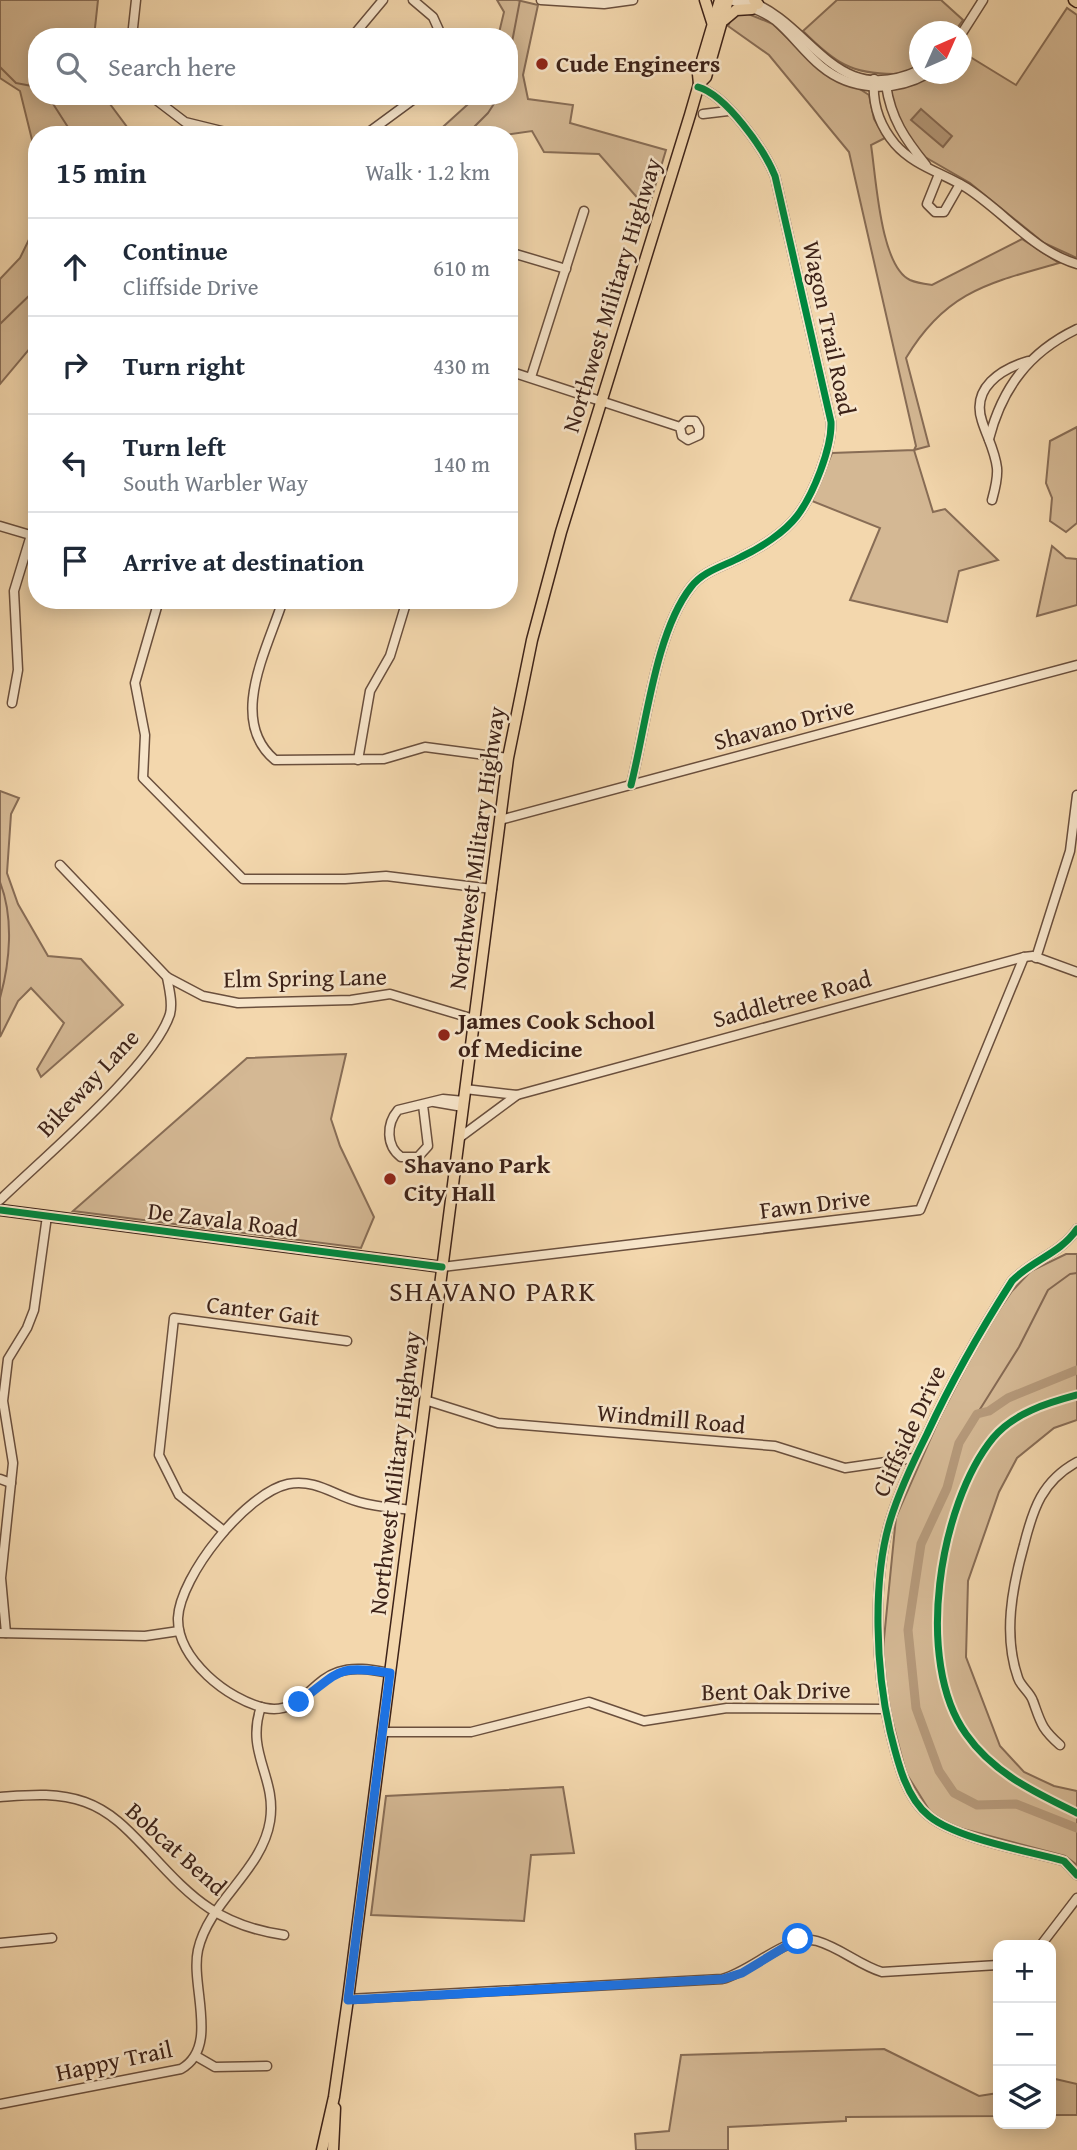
<!DOCTYPE html>
<html lang="en">
<head>
<meta charset="utf-8">
<style>
	:root { --surface:#fff; --page:#f6f6f7; --text:#1f2937; --muted:#747a83; --line:#e0e1e3 }
	body { margin:0; font-family:"Gentium Book Plus",serif; background:var(--page); color:var(--text) }
	.controls { position:absolute; right:21px; bottom:21px; display:grid; overflow:hidden; border-radius:14px; box-shadow:0 4px 18px #0003 }
	.controls button { width:63px; height:63px; display:grid; place-items:center; padding:0; border:0; border-bottom:2px solid var(--line); background:var(--surface); color:var(--text); font:35px sans-serif }
	.compass { position:absolute; left:909px; top:21px; width:63px; height:63px; border-radius:50%; background:var(--surface); box-shadow:0 4px 18px #0003; rotate:45deg }
	.stop { position:absolute; width:21px; height:21px; margin:-16px; border:5px solid #1a73e8; border-radius:50%; background:#fff }
	.stop.end { background:#1a73e8; border-color:#fff; box-shadow:0 2px 7px #0008 }
	.list { margin:0; padding:0; list-style:none }
	h2 { display:flex; justify-content:space-between; align-items:center; height:91px; margin:0; padding:0 28px; font-size:30px }
	h2 small { font-size:23px; font-weight:400; color:var(--muted) }
	.list li { display:grid; grid-template-columns:46px 1fr auto; gap:21px; align-items:center; box-sizing:border-box; height:98px; padding:0 28px; border-top:2px solid var(--line) }
	.list b { display:block; font-size:26px; white-space:nowrap }
	.list p { margin:0; font-size:23px; white-space:nowrap; color:var(--muted) }
	.list em { font-size:23px; font-style:normal; color:var(--muted) }
	.icon { flex:none; width:38px; height:38px; fill:none; stroke:currentColor; stroke-width:2; stroke-linecap:round; stroke-linejoin:round }
	.map { position:relative; flex:none; width:1077px; height:2150px; overflow:hidden }
	.search { position:absolute; background:var(--surface); box-shadow:0 4px 18px #0003; left:28px; top:28px; width:490px; height:77px; display:flex; align-items:center; gap:18px; box-sizing:border-box; padding:0 24px; border-radius:28px; color:var(--muted); font-size:26px }
	.panel { position:absolute; background:var(--surface); box-shadow:0 4px 18px #0003; left:28px; top:126px; width:490px; height:483px; border-radius:28px }
	.map>svg:first-child { display:block }
</style>
</head>
<body>
<div class="map">
<svg width="1077" height="2150" viewBox="0 0 1077 2150">
	<rect width="100%" height="100%" fill="#f3d7ad"/>
	<filter id="stains"><feTurbulence type="fractalNoise" baseFrequency=".00286" numOctaves="4"/><feColorMatrix values="0 0 0 0 .2 0 0 0 0 .09 0 0 0 0 .02 0 0 0 .5 -.17"/></filter>
	<radialGradient id="worn" r=".72"><stop offset=".6" stop-color="#630" stop-opacity="0"/><stop offset="1" stop-color="#630" stop-opacity=".3"/></radialGradient>
	<g fill="#d4b894" stroke="#886d56" stroke-width="2">
		<polygon points="0,0 98,0 94,37 37,37 37,96 104,96 133,135 37,135 37,160 20,91 0,78"/>
		<polygon points="497,0 517,0 538,5 523,75 528,99 573,105 570,123 666,150 648,210 599,154 544,152 532,131 504,135 434,135 477,96 509,96 509,37 498,37 504,12"/>
		<path d="M837,0H941L963,20L955,31L920,32V74H962V52L1016,85L1067,8L1077,15V258L1044,243L970,183L925,157L914,145L903,129L890,95L898,74C851,75 834,62 803,31Z"/>
		<path d="M746,13L773,24L802,52L869,95L874,119L885,138L871,145C876,176 880,266 910,280C917,283 925,284 932,285L1022,239L1059,263C989,283 946,291 906,358L929,446L914,450L933,512L945,509L998,560L959,571L947,622L850,600L880,528L812,501L832,453L914,450L916,446L849,152L769,55L728,26L732,17Z"/>
		<polygon points="37,223 37,340 0,384 0,279 20,258"/>
		<polygon points="1077,427 1077,523 1066,532 1050,521 1052,498 1046,483 1050,441"/>
		<polygon points="1052,546 1066,558 1077,559 1077,605 1037,616"/>
		<polygon points="0,791 19,798 11,814 7,873 18,904 48,956 81,959 123,1005 41,1077 37,1069 64,1023 31,988 18,1001 0,1037"/>
		<polygon points="346,1054 331,1119 340,1146 374,1217 361,1248 73,1211 247,1058"/>
		<polygon points="1066,1254 1077,1254 1077,1420 1054,1428 1017,1458 999,1492 968,1581 966,1657 1000,1746 1024,1772 1054,1786 1077,1791 1077,1865 1065,1856 952,1826 931,1813 906,1773 890,1712 882,1659 896,1517 940,1417 984,1332 1012,1291 1031,1271"/>
		<polygon points="563,1787 574,1853 531,1855 524,1921 371,1915 386,1796"/>
		<polygon points="884,2049 979,2096 998,2093 998,2116 846,2117 846,2121 728,2127 728,2150 636,2150 635,2134 669,2131 681,2055"/>
		<polygon points="1051,2078 1077,2084 1077,2115 1051,2115"/>
	</g>
	<polygon fill="#b5997a" stroke="#856953" stroke-width="2" points="921,109 952,136 943,147 911,120"/>
	<g fill="none" stroke-linecap="round" stroke-linejoin="round">
		<g stroke="#856953" stroke-width="2">
			<polyline points="509,58 520,0"/>
			<polyline points="0,67 16,83 37,87"/>
			<polyline points="48,96 73,135"/>
			<polyline points="466,135 488,113 499,96"/>
			<polyline points="0,324 37,288"/>
			<path d="M0,882C14,918 10,962 0,998"/>
			<polyline points="977,1414 1019,1347 1048,1290 1070,1274 1077,1273"/>
		</g>
		<polyline stroke="#b5997a" stroke-width="9" points="1077,1370 1008,1398 989,1411 977,1414 959,1443 947,1488 921,1544 908,1630 916,1708 939,1771 954,1793 977,1805 1016,1804 1077,1828"/>
		<defs>
			<g id="minor">
				<polyline points="413,0 433,17 442,37"/>
				<polyline points="541,0 604,4 633,0"/>
				<path d="M731,0C745,5 762,10 775,20C792,34 804,52 821,66C851,91 893,93 927,74"/>
				<path d="M747,0C814,24 833,110 920,70"/>
				<polyline points="962,33 983,0"/>
				<polyline points="132,37 136,0"/>
				<polyline points="352,37 383,0"/>
				<path d="M874,79C872,104 879,125 895,144C914,166 943,173 967,188C1004,212 1034,251 1077,264"/>
				<path d="M886,85C891,119 905,139 926,165"/>
				<polyline points="151,96 185,122 238,135"/>
				<polyline points="703,114 728,111"/>
				<polyline points="365,135 418,96"/>
				<polyline points="939,174 927,204 935,212 944,212 960,184"/>
				<polyline points="509,252 566,269"/>
				<polyline points="509,371 680,427 682,436 688,440 699,435 699,428 695,421 686,421 680,427"/>
				<polyline points="531,377 584,211"/>
				<path d="M989,439C1002,388 1029,352 1077,329"/>
				<path d="M992,500C995,489 998,479 997,468C995,451 987,437 982,421C971,388 1001,369 1028,361"/>
				<polyline points="0,526 37,537"/>
				<polyline points="159,600 135,683 145,735 143,778 243,879 345,879 386,876 492,889"/>
				<path d="M283,600C268,648 227,720 275,760L384,759L425,747L508,758"/>
				<polyline points="12,703 18,670 14,591 31,535"/>
				<polyline points="358,760 370,691 390,656 407,600"/>
				<path d="M631,785C646,727 655,633 691,587C703,571 724,566 741,557C760,548 784,533 797,516C813,495 832,448 831,422L775,176C764,149 726,95 698,87"/>
				<polyline points="500,820 1077,665"/>
				<polyline points="60,865 167,977 203,996 238,1003 351,1000 390,994 474,1019"/>
				<polyline points="1036,958 1070,851 1077,795"/>
				<polyline points="465,1089 517,1095 1024,957 1033,956 1077,972"/>
				<polyline points="434,1102 463,1107"/>
				<path d="M423,1105L428,1146L418,1157H401C386,1146 386,1124 398,1110L443,1099L464,1101"/>
				<polyline points="459,1138 517,1095"/>
				<path d="M0,1200C42,1159 154,1065 170,1014C173,1002 169,989 167,977"/>
				<path d="M1077,1229C1060,1254 1032,1260 1012,1281C980,1331 952,1380 927,1434C913,1462 899,1491 890,1521C872,1581 876,1671 890,1731C897,1759 905,1797 929,1816C957,1839 1028,1851 1064,1861L1077,1875"/>
				<polyline points="442,1267 920,1210 1024,957"/>
				<polyline points="425,1400 498,1423 775,1446 845,1468 914,1458"/>
				<polyline points="0,1479 11,1483"/>
				<polyline points="224,1531 179,1495 159,1455 174,1318 347,1341"/>
				<polyline points="0,1633 145,1636 179,1631"/>
				<polyline points="6,1633 1,1578 13,1463 3,1401 8,1359 27,1328 34,1310 47,1216"/>
				<path d="M390,1673C373,1670 355,1666 338,1672C310,1681 301,1715 265,1708C228,1700 177,1659 178,1618C180,1576 246,1493 288,1484C317,1479 333,1495 359,1502C376,1507 394,1508 411,1510"/>
				<polyline points="382,1732 471,1732 589,1702 644,1721 727,1708 885,1709"/>
				<path d="M1060,1745C1041,1728 1041,1723 1033,1701C1030,1692 1021,1687 1018,1678C1003,1635 1012,1588 1024,1545C1033,1509 1042,1481 1077,1462"/>
				<path d="M0,1797C29,1795 56,1792 85,1802C113,1812 131,1833 151,1854C193,1900 221,1926 284,1935"/>
				<polyline points="0,1943 52,1938"/>
				<polyline points="1041,1945 1077,1898"/>
				<path d="M348,1999L722,1979C753,1971 788,1933 817,1941C841,1948 859,1965 882,1972L998,1965"/>
				<polyline points="196,2056 215,2067 267,2066"/>
				<path d="M0,2104L181,2069C220,2047 190,1986 198,1950C209,1901 262,1871 270,1821C277,1777 245,1753 261,1707"/>
			</g>
			<g id="major">
				<polyline points="705,0 712,22"/>
				<polyline points="754,0 758,4"/>
				<polyline points="1074,0 1077,2"/>
				<polyline points="724,20 736,10 752,9"/>
				<polyline points="699,84 706,77 728,0"/>
				<polyline points="0,1210 442,1267"/>
				<polyline points="322,2150 334,2097 348,1999 508,758 532,640 561,532 690,115 699,84 698,74 720,0"/>
				<polyline points="333,2150 335,2108"/>
			</g>
		</defs>
		<use href="#minor" stroke="#6a4f3d" stroke-width="11"/>
		<use href="#major" stroke="#3d2218" stroke-width="13"/>
		<use href="#minor" stroke="#f7e5ca" stroke-width="8"/>
		<use href="#major" stroke="#f3d7ad" stroke-width="10"/>
		<defs>
			<g id="cycleway">
				<path d="M631,785C646,727 655,633 691,587C703,571 724,566 741,557C760,548 784,533 797,516C813,495 832,448 831,422L775,176C764,149 726,95 698,87"/>
				<polyline points="0,1210 442,1267"/>
				<path d="M1077,1229C1060,1254 1032,1260 1012,1281C980,1331 952,1380 927,1434C913,1462 899,1491 890,1521C872,1581 876,1671 890,1731C897,1759 905,1797 929,1816C957,1839 1028,1851 1064,1861L1077,1875"/>
				<path d="M1077,1395C1047,1403 1014,1413 993,1438C939,1504 914,1662 966,1734C993,1773 1036,1793 1077,1813"/>
			</g>
		</defs>
		<use href="#cycleway" stroke="#f7e5ca" stroke-width="11"/>
		<use href="#cycleway" stroke="#00873e" stroke-width="7"/>
	</g>
	<g fill="none" stroke-linecap="round" stroke-linejoin="round">
		<path stroke="#1a73e8" stroke-width="9" d="M299,1702C340,1672 335,1664 390,1673L348,2000L723,1979L742,1973L798,1939"/>
	</g>
	<g fill="#8f2418" stroke="#f7e5ca" stroke-width="2.5">
		<circle cx="542" cy="64" r="7"/>
		<circle cx="444" cy="1035" r="7"/>
		<circle cx="390" cy="1179" r="7"/>
	</g>
	<g text-anchor="middle" stroke-width="5" stroke-linejoin="round" paint-order="stroke">
		<g font-size="24" font-weight="bold" fill="#3d2218" stroke="#f7e5ca" text-anchor="start">
			<text x="556" y="72">Cude Engineers</text>
			<text x="458" y="1029">James Cook School<tspan x="458" dy="28">of Medicine</tspan></text>
			<text x="404" y="1173">Shavano Park<tspan x="404" dy="28">City Hall</tspan></text>
		</g>
		<g font-size="24" fill="#3d2218" stroke="#f7e5ca">
			<text transform="translate(612 295) rotate(-73)" y="8">Northwest Military Highway</text>
			<text transform="translate(829 328) rotate(78)" y="8">Wagon Trail Road</text>
			<text transform="translate(784 724) rotate(-15)" y="8">Shavano Drive</text>
			<text transform="translate(477 848) rotate(-82)" y="8">Northwest Military Highway</text>
			<text transform="translate(305 978) rotate(-1)" y="8">Elm Spring Lane</text>
			<text transform="translate(792 999) rotate(-15)" y="8">Saddletree Road</text>
			<text transform="translate(88 1083) rotate(-47)" y="8">Bikeway Lane</text>
			<text transform="translate(815 1204) rotate(-7)" y="8">Fawn Drive</text>
			<text transform="translate(223 1220) rotate(7)" y="8">De Zavala Road</text>
			<text transform="translate(263 1311) rotate(7)" y="8">Canter Gait</text>
			<text transform="translate(671 1419) rotate(5)" y="8">Windmill Road</text>
			<text transform="translate(909 1431) rotate(-65)" y="8">Cliffside Drive</text>
			<text transform="translate(395 1473) rotate(-83)" y="8">Northwest Military Highway</text>
			<text transform="translate(776 1691) rotate(-1)" y="8">Bent Oak Drive</text>
			<text transform="translate(176 1849) rotate(42)" y="8">Bobcat Bend</text>
			<text transform="translate(114 2061) rotate(-12)" y="8">Happy Trail</text>
		</g>
		<g font-size="28" letter-spacing="2" fill="#3d2218" stroke="#f7e5ca">
			<text x="493" y="1301">SHAVANO PARK</text>
		</g>
	</g>
	<rect width="100%" height="100%" filter="url(#stains)"/>
	<rect width="100%" height="100%" fill="url(#worn)"/>
</svg>
<div class="controls">
<button>+</button>
<button>−</button>
<button><svg class="icon" aria-label="layers" viewBox="0 0 24 24"><path d="M12 4l9 5-9 5-9-5zM3 14l9 5 9-5"/></svg></button>
</div>
<svg class="compass" viewBox="-18 -18 36 36"><path d="M0-13l5 13h-10z" fill="#e53935"/><path d="M0 13l5-13h-10z" fill="#747a83"/></svg>
<div class="stop" style="left:798px;top:1939px"></div>
<div class="stop end" style="left:299px;top:1702px"></div>
<div class="search"><svg class="icon" aria-label="search" viewBox="0 0 24 24"><circle cx="10" cy="10" r="6"/><path d="M15 15l6 6"/></svg>Search here</div>
<section class="panel">
<h2>15 min<small>Walk · 1.2 km</small></h2>
<ul class="list">
<li><svg class="icon" aria-label="ahead" viewBox="0 0 24 24"><path d="M12 20V5M6 11l6-6 6 6"/></svg><div><b>Continue</b><p>Cliffside Drive</p></div><em>610 m</em></li>
<li><svg class="icon" aria-label="right" viewBox="0 0 24 24"><path d="M7 20v-9h11M14 6l5 5-5 5"/></svg><div><b>Turn right</b></div><em>430 m</em></li>
<li><svg class="icon" aria-label="left" viewBox="0 0 24 24"><path d="M17 20v-9H6M10 6l-5 5 5 5"/></svg><div><b>Turn left</b><p>South Warbler Way</p></div><em>140 m</em></li>
<li><svg class="icon" aria-label="arrive" viewBox="0 0 24 24"><path d="M6 21V4h12l-3 4 3 4H6"/></svg><div><b>Arrive at destination</b></div></li>
</ul>
</section>
</div>
</body>
</html>
